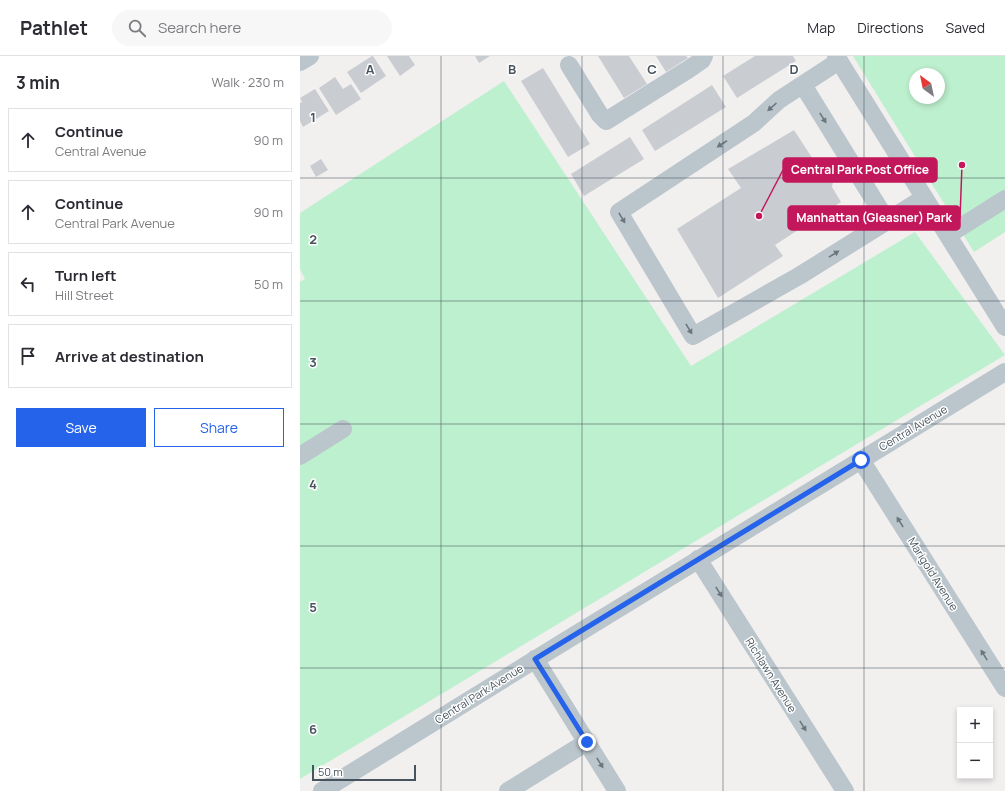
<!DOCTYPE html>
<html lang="en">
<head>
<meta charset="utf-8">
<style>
	:root { --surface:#fff; --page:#f7f7f7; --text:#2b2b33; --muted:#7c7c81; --line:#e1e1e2; --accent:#2563eb }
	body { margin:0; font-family:Manrope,sans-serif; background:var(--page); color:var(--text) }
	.controls { position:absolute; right:12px; bottom:12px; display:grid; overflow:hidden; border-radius:0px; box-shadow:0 2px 6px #0003 }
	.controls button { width:36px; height:36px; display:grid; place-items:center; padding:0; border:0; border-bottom:1px solid var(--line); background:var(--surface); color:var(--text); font:20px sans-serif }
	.compass { position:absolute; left:609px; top:12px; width:36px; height:36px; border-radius:50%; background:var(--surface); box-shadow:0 2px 6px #0003; rotate:327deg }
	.scale { position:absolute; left:12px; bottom:10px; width:104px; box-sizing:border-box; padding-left:4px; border:2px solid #47545d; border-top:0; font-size:11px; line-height:14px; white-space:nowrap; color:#47545d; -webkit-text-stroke:3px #fff; paint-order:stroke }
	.stop { position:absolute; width:12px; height:12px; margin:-9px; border:3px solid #2563eb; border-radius:50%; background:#fff }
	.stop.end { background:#2563eb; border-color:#fff; box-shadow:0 1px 4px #0008 }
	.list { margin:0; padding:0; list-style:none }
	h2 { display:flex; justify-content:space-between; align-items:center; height:52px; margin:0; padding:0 16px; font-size:17px }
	h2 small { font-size:13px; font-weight:400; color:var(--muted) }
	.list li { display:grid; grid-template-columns:26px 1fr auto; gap:12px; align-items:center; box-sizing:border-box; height:64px; margin:0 8px 8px; padding:0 8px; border:1px solid var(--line); border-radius:0px }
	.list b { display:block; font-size:15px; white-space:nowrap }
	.list p { margin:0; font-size:13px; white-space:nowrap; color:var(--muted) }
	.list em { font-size:13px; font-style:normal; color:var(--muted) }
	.actions { display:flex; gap:8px; padding:12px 16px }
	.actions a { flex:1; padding:9px 0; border:1px solid var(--accent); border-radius:0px; text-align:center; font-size:14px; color:var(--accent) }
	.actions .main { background:var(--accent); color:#fff }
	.icon { flex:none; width:22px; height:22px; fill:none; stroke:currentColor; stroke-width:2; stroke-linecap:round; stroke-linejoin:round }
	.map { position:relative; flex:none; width:705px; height:735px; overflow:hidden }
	header { display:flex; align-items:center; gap:24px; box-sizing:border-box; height:56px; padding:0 20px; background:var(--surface); border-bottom:1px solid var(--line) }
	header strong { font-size:19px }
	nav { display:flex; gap:22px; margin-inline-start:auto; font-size:14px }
	.search { width:280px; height:36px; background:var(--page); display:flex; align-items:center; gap:10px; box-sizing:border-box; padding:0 14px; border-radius:22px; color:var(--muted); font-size:15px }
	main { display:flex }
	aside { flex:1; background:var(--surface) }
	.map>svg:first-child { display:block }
</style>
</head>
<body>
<header>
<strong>Pathlet</strong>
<div class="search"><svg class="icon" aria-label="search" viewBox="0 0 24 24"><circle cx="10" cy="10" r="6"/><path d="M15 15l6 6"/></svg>Search here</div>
<nav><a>Map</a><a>Directions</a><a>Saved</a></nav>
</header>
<main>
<aside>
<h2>3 min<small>Walk · 230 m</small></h2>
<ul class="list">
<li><svg class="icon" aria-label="ahead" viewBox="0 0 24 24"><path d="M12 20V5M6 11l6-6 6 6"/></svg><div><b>Continue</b><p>Central Avenue</p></div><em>90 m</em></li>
<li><svg class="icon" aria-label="ahead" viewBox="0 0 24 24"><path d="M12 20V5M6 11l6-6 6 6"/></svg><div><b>Continue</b><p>Central Park Avenue</p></div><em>90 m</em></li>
<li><svg class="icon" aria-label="left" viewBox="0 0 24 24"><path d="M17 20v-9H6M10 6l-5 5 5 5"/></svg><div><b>Turn left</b><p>Hill Street</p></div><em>50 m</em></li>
<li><svg class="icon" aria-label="arrive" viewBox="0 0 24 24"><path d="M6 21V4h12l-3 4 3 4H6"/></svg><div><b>Arrive at destination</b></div></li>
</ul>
<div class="actions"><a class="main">Save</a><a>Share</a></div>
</aside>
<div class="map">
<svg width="705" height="735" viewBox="0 0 705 735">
	<rect width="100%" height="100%" fill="#f2efef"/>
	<g fill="#bdf0ce" fill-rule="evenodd">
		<path d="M553,0H705V176L674,196ZM615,18H639V42H615Z"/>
		<polygon points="204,25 391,310 615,176 705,299 0,723 0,226 5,223 0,213 0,157"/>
	</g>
	<g fill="#c9cdd2">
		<polygon points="72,0 73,0 86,20 61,37 47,16"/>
		<polygon points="87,0 109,0 115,9 100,20"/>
		<polygon points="175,0 190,0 179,7"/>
		<polygon points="298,0 329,0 347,28 324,42"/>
		<polygon points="356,0 386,0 388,2 366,16"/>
		<polygon points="455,0 493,0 496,5 437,42 423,20"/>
		<polygon points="243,12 290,88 268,101 221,25"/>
		<polygon points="35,21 43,33 51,28 61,43 36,59 19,32"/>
		<polygon points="412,29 426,51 355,95 342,74"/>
		<polygon points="15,33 29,55 3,71 0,65 0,47 2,46 0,42"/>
		<polygon points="494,74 518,111 523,112 533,126 532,131 541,146 475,189 483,200 418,242 377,173 441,132 428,113"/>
		<polygon points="330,81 344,103 284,140 271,118"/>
		<polygon points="21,103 28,114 16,121 10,110"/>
	</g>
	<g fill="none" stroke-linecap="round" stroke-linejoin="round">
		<g stroke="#bbc5cc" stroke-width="18">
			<polyline points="536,0 705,271"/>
			<polyline points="539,5 479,44 454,67 319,156 393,280 499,220 624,142"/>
			<polyline points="0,6 10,0"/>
			<polyline points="269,9 300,59 306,65 389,13 402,4 404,0"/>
			<polyline points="503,29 587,165"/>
			<polyline points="648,179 705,143"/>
			<polyline points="0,400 43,373"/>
			<polyline points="561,404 705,632"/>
			<polyline points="398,503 545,735"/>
			<polyline points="235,603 317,735"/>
			<polyline points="22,735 262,587 705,316"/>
			<polyline points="208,735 287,686"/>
		</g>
	</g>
	<defs><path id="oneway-solid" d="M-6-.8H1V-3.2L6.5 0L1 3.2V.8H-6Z"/></defs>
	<g fill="#6a767e">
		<use href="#oneway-solid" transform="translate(472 51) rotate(138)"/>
		<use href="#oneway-solid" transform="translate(523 62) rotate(58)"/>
		<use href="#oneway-solid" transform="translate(422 88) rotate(147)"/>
		<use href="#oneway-solid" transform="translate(322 162) rotate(59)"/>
		<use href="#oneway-solid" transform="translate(534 198) rotate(-32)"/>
		<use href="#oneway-solid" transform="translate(389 273) rotate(59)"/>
		<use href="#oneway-solid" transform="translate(600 466) rotate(-122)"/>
		<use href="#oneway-solid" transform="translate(419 536) rotate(58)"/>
		<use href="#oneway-solid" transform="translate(684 599) rotate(-122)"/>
		<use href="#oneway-solid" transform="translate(503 670) rotate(58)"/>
		<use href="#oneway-solid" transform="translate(300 707) rotate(58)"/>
	</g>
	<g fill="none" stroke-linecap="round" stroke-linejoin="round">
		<polyline stroke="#2563eb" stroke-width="5" points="287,686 235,603 561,404"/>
	</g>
	<path fill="none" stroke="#47545d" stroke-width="1" stroke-opacity="0.55" d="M141,0V735M282,0V735M423,0V735M564,0V735M0,122H705M0,245H705M0,368H705M0,490H705M0,612H705"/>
	<g text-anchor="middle" stroke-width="3" stroke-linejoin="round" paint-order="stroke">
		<g font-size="11" fill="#47545d" stroke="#fff">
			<text transform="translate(613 372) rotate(-31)" y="4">Central Avenue</text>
			<text transform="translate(633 518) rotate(58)" y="4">Marigold Avenue</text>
			<text transform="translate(471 619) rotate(58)" y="4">Richlawn Avenue</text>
			<text transform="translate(179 638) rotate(-32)" y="4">Central Park Avenue</text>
		</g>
	</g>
	<g font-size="13" text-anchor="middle" font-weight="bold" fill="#47545d" stroke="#fff" stroke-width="3" stroke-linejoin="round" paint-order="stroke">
		<text x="70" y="18">A</text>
		<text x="212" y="18">B</text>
		<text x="352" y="18">C</text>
		<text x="494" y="18">D</text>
		<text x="13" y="66">1</text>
		<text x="13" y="188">2</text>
		<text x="13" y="311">3</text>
		<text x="13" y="433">4</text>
		<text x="13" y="556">5</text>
		<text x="13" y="678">6</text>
	</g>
	<path fill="none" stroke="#c2185b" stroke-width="1.5" d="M459 160L483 114M662 109L660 162"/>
	<g fill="#c2185b" stroke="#fff" stroke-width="1.5">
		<circle cx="459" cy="160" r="4"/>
		<circle cx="662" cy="109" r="4"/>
	</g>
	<g fill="#c2185b" stroke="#c2185b" stroke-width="1.5">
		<rect x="483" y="102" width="154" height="24" rx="4"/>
		<rect x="488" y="150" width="172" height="24" rx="4"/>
	</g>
	<g font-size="12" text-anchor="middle" font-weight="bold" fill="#fff">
		<text x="560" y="118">Central Park Post Office</text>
		<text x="574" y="166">Manhattan (Gleasner) Park</text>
	</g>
</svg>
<div class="controls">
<button>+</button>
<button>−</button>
</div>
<svg class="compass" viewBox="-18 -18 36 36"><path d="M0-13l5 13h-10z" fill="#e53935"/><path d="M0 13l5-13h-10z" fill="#7c7c81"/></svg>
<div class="scale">50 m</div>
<div class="stop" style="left:561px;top:404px"></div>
<div class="stop end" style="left:287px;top:686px"></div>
</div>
</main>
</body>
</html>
